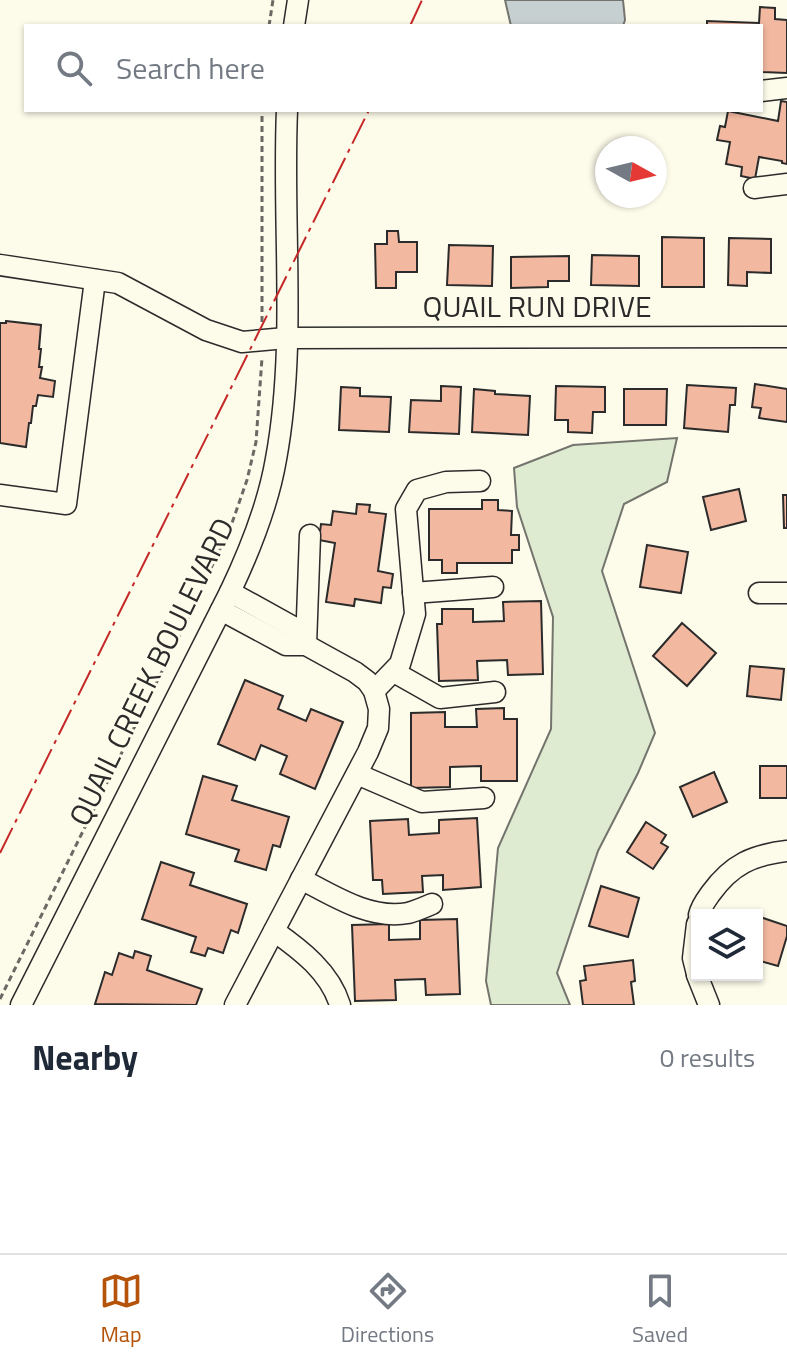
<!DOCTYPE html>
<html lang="en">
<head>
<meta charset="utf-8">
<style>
	:root { --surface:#fff; --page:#f2f2f3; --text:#1f2937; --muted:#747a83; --line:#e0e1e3; --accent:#b45309 }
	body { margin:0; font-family:"Titillium Web",sans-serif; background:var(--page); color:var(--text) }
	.controls { position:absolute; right:24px; bottom:24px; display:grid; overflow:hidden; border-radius:0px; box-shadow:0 2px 6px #0004 }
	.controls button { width:72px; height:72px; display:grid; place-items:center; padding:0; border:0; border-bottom:2px solid var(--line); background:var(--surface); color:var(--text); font:40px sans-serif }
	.compass { position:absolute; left:595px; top:136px; width:72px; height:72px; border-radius:50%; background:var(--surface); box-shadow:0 2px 6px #0004; rotate:98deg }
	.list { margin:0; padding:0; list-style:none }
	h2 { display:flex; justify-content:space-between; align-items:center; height:104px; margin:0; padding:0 32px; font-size:34px }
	h2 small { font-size:26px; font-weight:400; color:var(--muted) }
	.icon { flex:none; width:44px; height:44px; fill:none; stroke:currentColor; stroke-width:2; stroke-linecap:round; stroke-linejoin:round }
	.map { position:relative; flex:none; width:787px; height:1005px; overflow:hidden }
	.search { position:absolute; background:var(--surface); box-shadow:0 2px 6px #0004; left:24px; right:24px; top:24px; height:88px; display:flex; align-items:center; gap:20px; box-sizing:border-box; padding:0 28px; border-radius:0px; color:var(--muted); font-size:30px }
	.sheet { height:248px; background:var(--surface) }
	nav { display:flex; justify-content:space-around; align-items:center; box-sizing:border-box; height:112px; border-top:2px solid var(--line); background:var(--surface); font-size:22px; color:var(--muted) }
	nav a { display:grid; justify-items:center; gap:4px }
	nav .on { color:var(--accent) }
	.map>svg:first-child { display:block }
</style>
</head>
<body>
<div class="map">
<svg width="787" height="1005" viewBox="0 0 787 1005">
	<rect width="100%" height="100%" fill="#fdfbea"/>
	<polygon fill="#deebd1" stroke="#74746e" stroke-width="2" points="677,438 667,482 624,504 602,571 655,733 638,773 598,851 557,973 570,1005 491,1005 486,981 498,848 551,729 553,617 517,507 514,468 573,445"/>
	<polygon fill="#c7d0d0" stroke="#74746e" stroke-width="2" points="505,0 623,0 625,20 623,26 511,26"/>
	<g fill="#f2b8a0" stroke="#2b2b2b" stroke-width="2">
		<polygon points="760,7 775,8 775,19 787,20 787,73 762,72 761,26 707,26 707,21 759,23"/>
		<polygon points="781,101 787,102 787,164 782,163 782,161 759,157 755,179 741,176 742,167 726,164 730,142 717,140 720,126 725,127 728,111 778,121"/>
		<polygon points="387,231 398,231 399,242 417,242 417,272 396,272 396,288 376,288 375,244 387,244"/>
		<polygon points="662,237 704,238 704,287 662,287"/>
		<polygon points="729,238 771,239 771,273 747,272 747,286 728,285"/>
		<polygon points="449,245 493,246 492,286 447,285"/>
		<polygon points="592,255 639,256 639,286 591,285"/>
		<polygon points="569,256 569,281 548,281 548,287 511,288 511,257"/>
		<polygon points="6,321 41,325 39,349 41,349 39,367 42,367 40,378 55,381 53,397 38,395 36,406 33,406 31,423 29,423 26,447 0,443 0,323 6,323"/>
		<polygon points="755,384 787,389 787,422 759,418 761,408 752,407"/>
		<polygon points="687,385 736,388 735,405 730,405 728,432 684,428"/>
		<polygon points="441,386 461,387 459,434 409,432 411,400 441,401"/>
		<polygon points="556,386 605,387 605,412 593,412 592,433 568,432 568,420 555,420"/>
		<polygon points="341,387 360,388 360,396 391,397 389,432 339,430"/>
		<polygon points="474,389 495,391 495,394 530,396 528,435 472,432"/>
		<polygon points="624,389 667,389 666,425 624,425"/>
		<polygon points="739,489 746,521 711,530 703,497"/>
		<polygon points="783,495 787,495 787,528 784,528"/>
		<polygon points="482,500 498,500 498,510 512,511 511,535 519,535 519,550 512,550 512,563 457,563 457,573 442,573 442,560 429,560 429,509 482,509"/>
		<polygon points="357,504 370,505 369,512 386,514 378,571 393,574 391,588 383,587 381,603 355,599 354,606 326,602 335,543 319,540 321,524 331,525 333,511 356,514"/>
		<polygon points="647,545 688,552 681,593 640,587"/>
		<polygon points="541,601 543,674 508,675 507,660 477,661 478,680 439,681 437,624 442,624 442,609 473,609 473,622 504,621 503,602"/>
		<polygon points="682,623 716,653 687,686 653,656"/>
		<polygon points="750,666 784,669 781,700 747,696"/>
		<polygon points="245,680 283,696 278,709 306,721 311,709 343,722 315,789 280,774 287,756 261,745 255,760 218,744"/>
		<polygon points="504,708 504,719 517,719 517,781 481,781 481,766 450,767 450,787 411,788 411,713 445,712 445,727 477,727 476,709"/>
		<rect x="760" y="766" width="27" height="32"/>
		<polygon points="714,772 727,802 693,817 680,787"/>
		<polygon points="203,776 237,786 232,800 289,817 280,847 273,845 266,870 235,861 239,850 186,834"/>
		<polygon points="477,818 481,887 443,890 443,875 422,876 423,892 383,894 382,880 373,880 370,821 408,819 409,835 439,833 439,820"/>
		<polygon points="646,822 666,835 661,843 668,847 653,869 627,852"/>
		<polygon points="161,862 194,873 190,885 247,904 238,933 231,930 223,953 208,948 205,956 191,952 196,937 142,919"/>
		<polygon points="601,886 639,898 628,937 589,926"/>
		<polygon points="757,916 787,926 787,936 778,966 757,960"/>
		<polygon points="457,919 460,994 426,995 425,979 395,980 396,1000 355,1001 352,925 389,924 389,940 420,939 420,920"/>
		<polygon points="135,951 151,956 147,970 202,989 196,1005 95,1004 105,972 112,975 119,953 133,958"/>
		<polygon points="633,960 635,981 631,982 634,1005 583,1005 580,981 586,980 584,966"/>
	</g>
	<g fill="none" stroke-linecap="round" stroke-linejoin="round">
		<defs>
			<g id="minor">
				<polyline points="294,26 298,0"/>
				<polyline points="761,91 787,88"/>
				<polyline points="754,188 787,184"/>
				<polyline points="0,265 118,283 206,330 242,342 286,338 787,337"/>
				<polyline points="0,495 66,504 95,280"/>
				<polyline points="230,592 297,629 306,645"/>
				<polyline points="413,593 493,587"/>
				<polyline points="759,593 787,593"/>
				<polyline points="221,610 286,645 306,645 355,672 367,681 374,691 379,709 378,728 368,752 235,1005"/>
				<polyline points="306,645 310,535"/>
				<polyline points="394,672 440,698 495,692"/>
				<polyline points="374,691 400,664 415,614 406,509 417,490 446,482 480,481"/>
				<polyline points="357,774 422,802 484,798"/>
				<path d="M301,879C334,896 370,920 408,913C416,911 425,907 432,904"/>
				<path d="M699,915C701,906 706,900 711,893C732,864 753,855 787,851"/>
				<polyline points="697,924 693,958 697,974"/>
				<path d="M274,931C301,950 330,972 340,1005"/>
				<polyline points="697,975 709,1005"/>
				<path d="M21,1005L230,592C250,550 268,506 276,459C297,345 282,226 287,110"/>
			</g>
		</defs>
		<use href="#minor" stroke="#2b2b2b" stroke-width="23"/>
		<g stroke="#6a6964" stroke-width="3" stroke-dasharray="6 4" stroke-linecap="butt">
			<polyline points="269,26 273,0"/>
			<polyline points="262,322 262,110"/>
			<polyline points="0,999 178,639 232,523 247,480 256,442 262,358"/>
		</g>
		<use href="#minor" stroke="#fdfbea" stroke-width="20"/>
		<g stroke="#c62828" stroke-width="2" stroke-dasharray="28 6 4 6" stroke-linecap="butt">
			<polyline points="410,26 422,0"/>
			<polyline points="0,853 369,110"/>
		</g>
	</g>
	<g text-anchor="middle" stroke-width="6" stroke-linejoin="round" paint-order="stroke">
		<g font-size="30" fill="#2b2b2b" stroke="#fdfbea">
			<text x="537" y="317">QUAIL RUN DRIVE</text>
			<text transform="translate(152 672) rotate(-64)" y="10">QUAIL CREEK BOULEVARD</text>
		</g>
	</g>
</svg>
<div class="controls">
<button><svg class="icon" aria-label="layers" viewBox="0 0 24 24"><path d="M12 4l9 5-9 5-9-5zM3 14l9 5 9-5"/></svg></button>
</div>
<svg class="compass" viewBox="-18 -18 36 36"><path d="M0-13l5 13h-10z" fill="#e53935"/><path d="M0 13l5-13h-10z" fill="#747a83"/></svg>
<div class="search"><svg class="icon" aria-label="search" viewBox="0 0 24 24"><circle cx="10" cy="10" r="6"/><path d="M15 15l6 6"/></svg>Search here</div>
</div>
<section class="sheet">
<h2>Nearby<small>0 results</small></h2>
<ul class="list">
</ul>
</section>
<nav>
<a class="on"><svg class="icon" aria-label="map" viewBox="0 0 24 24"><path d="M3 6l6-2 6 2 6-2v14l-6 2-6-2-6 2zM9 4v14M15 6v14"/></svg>Map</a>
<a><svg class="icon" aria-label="directions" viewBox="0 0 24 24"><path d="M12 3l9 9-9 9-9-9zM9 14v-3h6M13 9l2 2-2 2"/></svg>Directions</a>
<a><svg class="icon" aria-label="saved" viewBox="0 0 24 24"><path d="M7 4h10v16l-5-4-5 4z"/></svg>Saved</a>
</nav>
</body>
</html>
